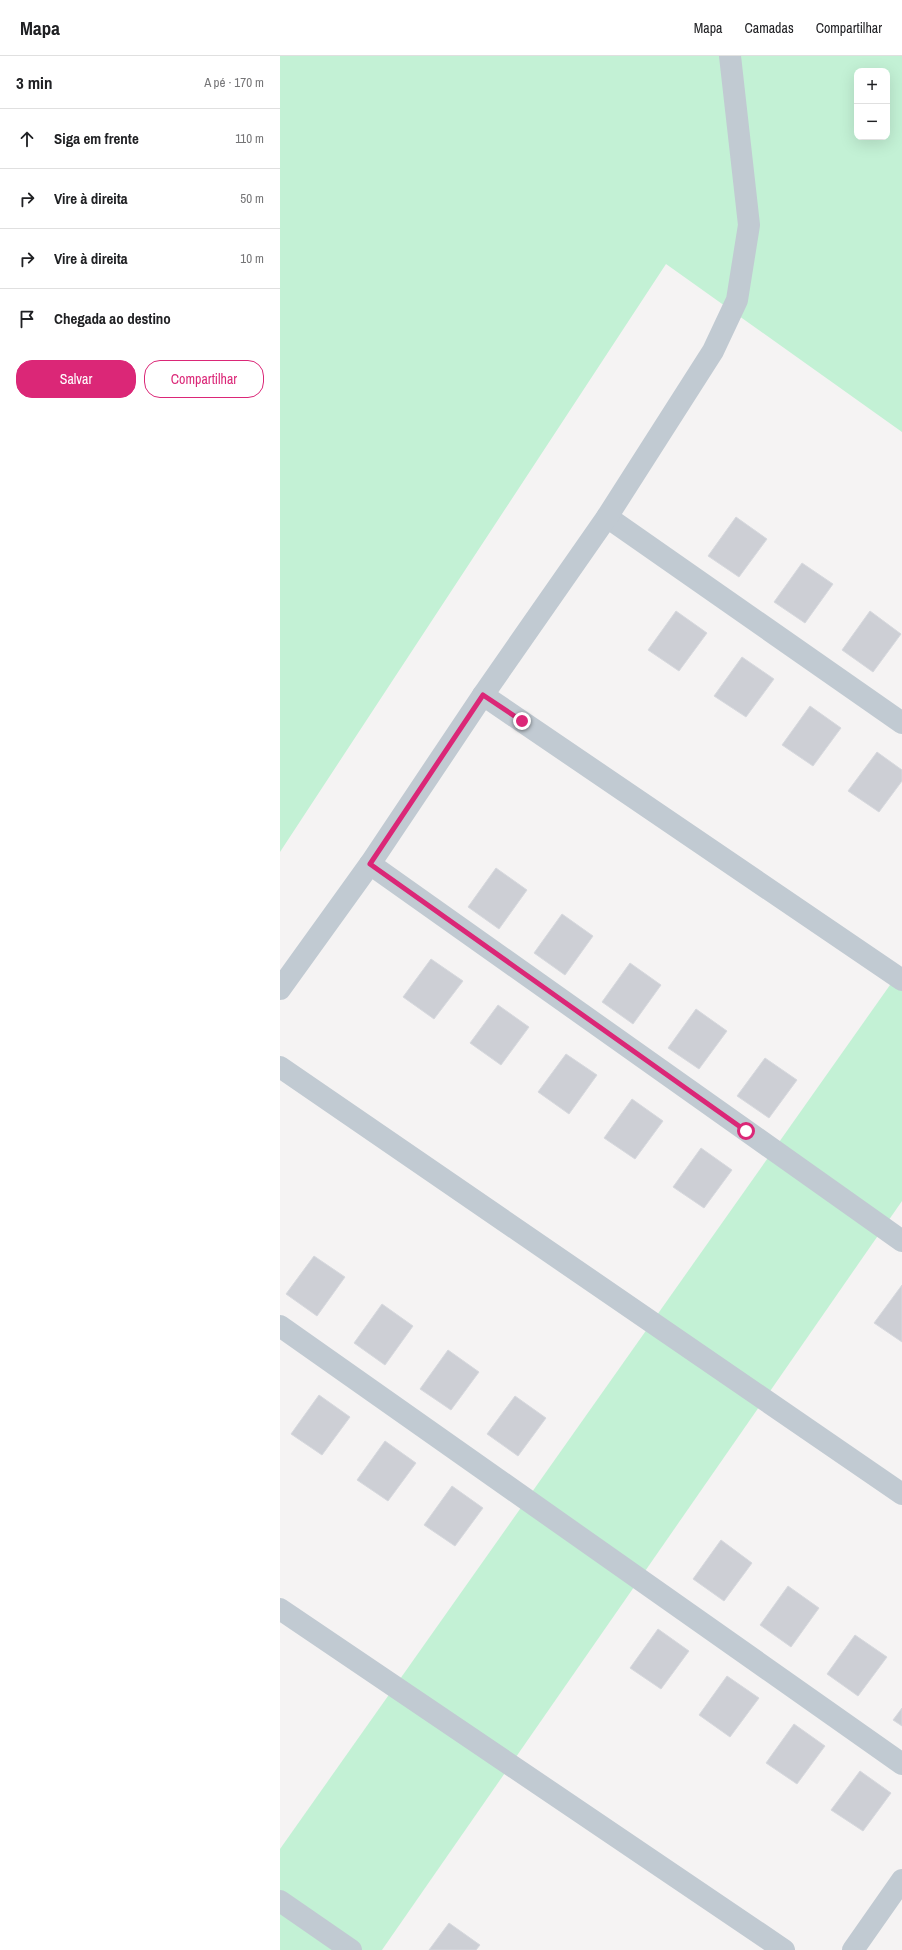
<!DOCTYPE html>
<html lang="pt">
<head>
<meta charset="utf-8">
<style>
	:root { --surface:#fff; --page:#f2f2f2; --text:#202124; --muted:#757577; --line:#e0e0e0; --accent:#db2777 }
	body { margin:0; font-family:"Archivo Narrow",sans-serif; background:var(--page); color:var(--text) }
	.controls { position:absolute; right:12px; top:12px; display:grid; overflow:hidden; border-radius:8px; box-shadow:0 4px 16px #0002 }
	.controls button { width:36px; height:36px; display:grid; place-items:center; padding:0; border:0; border-bottom:1px solid var(--line); background:var(--surface); color:var(--text); font:20px sans-serif }
	.stop { position:absolute; width:12px; height:12px; margin:-9px; border:3px solid #db2777; border-radius:50%; background:#fff }
	.stop.end { background:#db2777; border-color:#fff; box-shadow:0 1px 4px #0008 }
	.list { margin:0; padding:0; list-style:none }
	h2 { display:flex; justify-content:space-between; align-items:center; height:52px; margin:0; padding:0 16px; font-size:17px }
	h2 small { font-size:13px; font-weight:400; color:var(--muted) }
	.list li { display:grid; grid-template-columns:26px 1fr auto; gap:12px; align-items:center; box-sizing:border-box; height:60px; padding:0 16px; border-top:1px solid var(--line) }
	.list b { display:block; font-size:15px; white-space:nowrap }
	.list em { font-size:13px; font-style:normal; color:var(--muted) }
	.actions { display:flex; gap:8px; padding:12px 16px }
	.actions a { flex:1; padding:9px 0; border:1px solid var(--accent); border-radius:16px; text-align:center; font-size:14px; color:var(--accent) }
	.actions .main { background:var(--accent); color:#fff }
	.icon { flex:none; width:22px; height:22px; fill:none; stroke:currentColor; stroke-width:2; stroke-linecap:round; stroke-linejoin:round }
	.map { position:relative; flex:none; width:622px; height:1894px; overflow:hidden }
	header { display:flex; align-items:center; gap:24px; box-sizing:border-box; height:56px; padding:0 20px; background:var(--surface); border-bottom:1px solid var(--line) }
	header strong { font-size:19px }
	nav { display:flex; gap:22px; margin-inline-start:auto; font-size:14px }
	main { display:flex }
	aside { flex:1; background:var(--surface) }
	.map>svg:first-child { display:block }
</style>
</head>
<body>
<header>
<strong>Mapa</strong>
<nav><a>Mapa</a><a>Camadas</a><a>Compartilhar</a></nav>
</header>
<main>
<aside>
<h2>3 min<small>A pé · 170 m</small></h2>
<ul class="list">
<li><svg class="icon" aria-label="ahead" viewBox="0 0 24 24"><path d="M12 20V5M6 11l6-6 6 6"/></svg><div><b>Siga em frente</b></div><em>110 m</em></li>
<li><svg class="icon" aria-label="right" viewBox="0 0 24 24"><path d="M7 20v-9h11M14 6l5 5-5 5"/></svg><div><b>Vire à direita</b></div><em>50 m</em></li>
<li><svg class="icon" aria-label="right" viewBox="0 0 24 24"><path d="M7 20v-9h11M14 6l5 5-5 5"/></svg><div><b>Vire à direita</b></div><em>10 m</em></li>
<li><svg class="icon" aria-label="arrive" viewBox="0 0 24 24"><path d="M6 21V4h12l-3 4 3 4H6"/></svg><div><b>Chegada ao destino</b></div></li>
</ul>
<div class="actions"><a class="main">Salvar</a><a>Compartilhar</a></div>
</aside>
<div class="map">
<svg width="622" height="1894" viewBox="0 0 622 1894">
	<rect width="100%" height="100%" fill="#f5f3f3"/>
	<g fill="#c3f1d5" fill-rule="evenodd">
		<path d="M0,0H622V376L386,208L0,796ZM577,15H607V81H577Z"/>
		<polygon points="622,912 622,1145 102,1894 0,1894 0,1793"/>
	</g>
	<g fill="#cdcfd5" stroke="#d7d9de">
		<polygon points="456,461 487,483 459,521 428,500"/>
		<polygon points="522,507 553,528 525,567 494,546"/>
		<polygon points="396,555 427,577 399,615 368,594"/>
		<polygon points="590,555 621,578 593,616 562,594"/>
		<polygon points="462,601 494,623 466,661 434,640"/>
		<polygon points="530,650 561,672 533,710 502,689"/>
		<polygon points="597,696 622,714 622,725 599,756 568,735"/>
		<polygon points="216,812 247,834 219,873 188,851"/>
		<polygon points="282,858 313,880 285,919 254,897"/>
		<polygon points="151,903 183,925 154,963 123,941"/>
		<polygon points="350,907 381,929 353,968 322,946"/>
		<polygon points="218,949 249,971 221,1009 190,987"/>
		<polygon points="416,953 447,975 419,1013 388,992"/>
		<polygon points="286,998 317,1019 289,1058 258,1036"/>
		<polygon points="485,1002 517,1024 489,1062 457,1040"/>
		<polygon points="352,1043 383,1065 355,1103 324,1082"/>
		<polygon points="421,1092 452,1114 424,1152 393,1131"/>
		<polygon points="34,1200 65,1221 37,1260 6,1238"/>
		<polygon points="622,1229 622,1286 594,1267"/>
		<polygon points="102,1248 133,1270 105,1309 74,1287"/>
		<polygon points="168,1294 199,1316 171,1354 140,1333"/>
		<polygon points="39,1339 70,1361 42,1399 11,1378"/>
		<polygon points="235,1340 266,1362 238,1400 207,1378"/>
		<polygon points="105,1385 136,1407 108,1445 77,1424"/>
		<polygon points="172,1430 203,1452 175,1490 144,1469"/>
		<polygon points="441,1484 472,1507 444,1545 413,1523"/>
		<polygon points="508,1530 539,1552 511,1591 480,1569"/>
		<polygon points="378,1573 409,1595 381,1633 350,1612"/>
		<polygon points="575,1579 607,1601 578,1640 547,1618"/>
		<polygon points="447,1620 479,1642 450,1681 419,1659"/>
		<polygon points="622,1652 622,1670 613,1664"/>
		<polygon points="514,1668 545,1690 517,1728 486,1707"/>
		<polygon points="580,1715 611,1737 583,1775 551,1754"/>
		<polygon points="169,1867 200,1889 196,1894 149,1894"/>
	</g>
	<g fill="none" stroke-linecap="round" stroke-linejoin="round">
		<g stroke="#c1cad2" stroke-width="22">
			<polyline points="327,461 622,667"/>
			<polyline points="203,639 622,924"/>
			<polyline points="90,808 622,1185"/>
			<polyline points="0,933 90,808 203,639 327,461 433,295 457,244 469,169 450,0"/>
			<polyline points="0,1011 622,1438"/>
			<polyline points="0,1270 622,1708"/>
			<polyline points="0,1553 504,1894"/>
			<polyline points="0,1845 71,1894"/>
			<polyline points="573,1894 622,1824"/>
		</g>
	</g>
	<g fill="none" stroke-linecap="round" stroke-linejoin="round">
		<polyline stroke="#db2777" stroke-width="5" points="242,665 203,639 90,808 466,1075"/>
	</g>
</svg>
<div class="controls">
<button>+</button>
<button>−</button>
</div>
<div class="stop" style="left:466px;top:1075px"></div>
<div class="stop end" style="left:242px;top:665px"></div>
</div>
</main>
</body>
</html>
